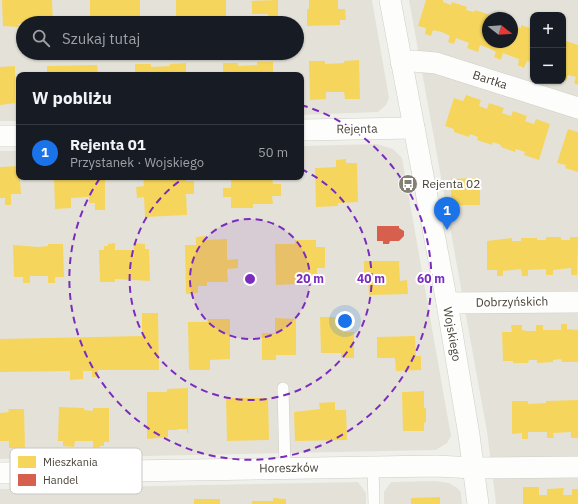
<!DOCTYPE html>
<html lang="pl">
<head>
<meta charset="utf-8">
<style>
	:root { --surface:#171b24; --page:#20242c; --text:#f1f3f6; --muted:#9ea1a6; --line:#363941; --accent:#1a73e8 }
	body { margin:0; font-family:"IBM Plex Sans",sans-serif; background:var(--page); color:var(--text) }
	.controls { position:absolute; right:12px; top:12px; display:grid; overflow:hidden; border-radius:8px; box-shadow:0 1px 3px #0004 }
	.controls button { width:36px; height:36px; display:grid; place-items:center; padding:0; border:0; border-bottom:1px solid var(--line); background:var(--surface); color:var(--text); font:20px sans-serif }
	.compass { position:absolute; left:482px; top:12px; width:36px; height:36px; border-radius:50%; background:var(--surface); box-shadow:0 1px 3px #0004; rotate:107deg }
	.you { position:absolute; left:345px; top:321px; width:14px; height:14px; margin:-10px; border:3px solid #fff; border-radius:50%; background:#1a73e8; box-shadow:0 0 0 6px #1a73e833 }
	.badge { display:grid; place-items:center; width:26px; height:26px; border-radius:50%; background:var(--accent); color:#fff; font-size:13px; font-weight:700 }
	.pin { position:absolute; translate:-50% -33px; filter:drop-shadow(0 1px 2px #0008) }
	.pin::after { content:''; position:absolute; top:21px; width:14px; height:12px; background:inherit; clip-path:polygon(0 0,100% 0,50% 100%) }
	.list { margin:0; padding:0; list-style:none }
	h2 { display:flex; justify-content:space-between; align-items:center; height:52px; margin:0; padding:0 16px; font-size:17px }
	h2 small { font-size:13px; font-weight:400; color:var(--muted) }
	.list li { display:grid; grid-template-columns:26px 1fr auto; gap:12px; align-items:center; box-sizing:border-box; height:56px; padding:0 16px; border-top:1px solid var(--line) }
	.list b { display:block; font-size:15px; white-space:nowrap }
	.list p { margin:0; font-size:13px; white-space:nowrap; color:var(--muted) }
	.list em { font-size:13px; font-style:normal; color:var(--muted) }
	.icon { flex:none; width:22px; height:22px; fill:none; stroke:currentColor; stroke-width:2; stroke-linecap:round; stroke-linejoin:round }
	.map { position:relative; flex:none; width:578px; height:504px; overflow:hidden }
	.search { position:absolute; background:var(--surface); box-shadow:0 1px 3px #0004; left:16px; top:16px; width:288px; height:44px; display:flex; align-items:center; gap:10px; box-sizing:border-box; padding:0 14px; border-radius:22px; color:var(--muted); font-size:15px }
	.panel { position:absolute; background:var(--surface); box-shadow:0 1px 3px #0004; left:16px; top:72px; width:288px; height:108px; border-radius:8px }
	.map>svg:first-child { display:block }
</style>
</head>
<body>
<div class="map">
<svg width="578" height="504" viewBox="0 0 578 504">
	<rect width="100%" height="100%" fill="#f0f0eb"/>
	<g fill="#e4e2d8" fill-rule="evenodd">
		<path d="M0,0H372L389,98L386,105L378,112L301,115V75H19V121H0ZM23,23H297V53H23Z"/>
		<path d="M409,0H578V504H496L487,432ZM533,15H563V81H533ZM488,18H512V42H488Z"/>
		<polygon points="377,144 393,149 402,158 451,436 447,443 436,450 0,459 0,151 19,151 19,177 301,177 301,146"/>
		<polygon points="436,481 449,483 457,488 461,492 462,504 384,504 384,492 391,482"/>
		<polygon points="358,482 366,493 366,504 0,504 0,489"/>
	</g>
	<g fill="#f6d55c">
		<polygon points="2,0 52,0 53,23 23,23 18,24 19,27 3,26"/>
		<rect x="90" y="0" width="50" height="23"/>
		<polygon points="176,0 226,0 226,23 211,23 211,17 192,18 192,23 176,22"/>
		<polygon points="278,0 278,23 268,23 268,14 252,14 252,2 250,1"/>
		<polygon points="309,0 338,0 338,9 345,9 346,20 340,20 340,25 307,26 307,9 309,9"/>
		<polygon points="426,0 443,0 443,2 451,5 452,2 467,7 466,10 474,12 475,10 490,15 488,18 488,42 512,42 512,25 521,28 521,25 533,29 533,63 527,61 524,68 518,65 519,59 503,53 501,60 494,57 496,52 488,48 480,45 478,52 467,48 469,43 456,38 454,44 448,42 450,36 442,32 433,30 431,36 425,34 426,28 418,26"/>
		<polygon points="563,40 578,45 578,85 574,83 576,77 568,75 566,81 563,80"/>
		<polygon points="359,60 360,99 345,99 344,92 326,92 326,99 310,100 309,61 325,61 325,64 344,63 344,61"/>
		<polygon points="257,62 273,62 273,75 223,75 223,63 238,63 238,66 257,65"/>
		<polygon points="186,63 186,75 135,75 135,64 151,64 151,67 170,66 170,64"/>
		<polygon points="97,65 98,75 47,75 47,66"/>
		<polygon points="15,66 15,103 0,105 0,67"/>
		<polygon points="466,95 481,100 479,106 487,109 489,103 504,108 502,113 511,116 513,111 527,116 525,121 534,124 536,119 550,124 539,160 524,155 525,152 516,149 515,152 501,147 501,145 493,142 492,145 477,140 478,137 470,134 469,137 454,132 454,129 445,126 454,98 463,101"/>
		<polygon points="568,129 578,132 578,172 565,168 566,165 557,163"/>
		<polygon points="346,159 346,163 357,163 358,202 338,203 338,206 316,207 315,168 336,167 336,160"/>
		<polygon points="19,166 21,194 11,194 11,205 5,205 5,198 0,198 0,167"/>
		<polygon points="54,177 105,177 105,210 95,210 95,203 89,203 89,197 71,198 71,208 55,209"/>
		<polygon points="143,177 186,177 186,181 194,181 194,194 186,194 187,215 145,217 144,197 137,198 136,187 144,186"/>
		<polygon points="231,177 272,177 273,184 281,184 281,196 272,196 273,204 253,204 253,208 231,208 231,197 223,197 223,188 231,188"/>
		<polygon points="480,178 480,205 451,205 451,179"/>
		<polygon points="206,236 206,240 227,239 227,260 238,259 238,268 227,269 228,282 207,282 207,286 198,286 198,293 186,294 185,245 196,245 196,237"/>
		<polygon points="546,237 561,237 561,240 570,240 570,237 578,237 577,275 571,275 571,268 553,270 553,275 546,275 546,269 528,270 528,276 522,276 521,269 503,271 503,276 497,276 497,270 487,270 487,241 512,238 512,241 521,241 521,238 537,238 537,240 546,240"/>
		<polygon points="295,240 316,240 316,247 325,247 325,268 317,268 317,280 297,281 297,284 276,285 275,244 295,244"/>
		<polygon points="115,243 115,250 134,250 133,243 145,244 145,249 149,249 150,281 115,279 115,282 100,282 99,250 104,250 104,246 108,246 108,244"/>
		<polygon points="48,244 63,244 64,277 55,277 55,283 48,283 48,276 30,276 30,283 23,283 23,277 14,277 13,245 38,247 48,246"/>
		<polygon points="364,261 399,261 400,281 407,280 408,294 369,295 368,283 364,283"/>
		<polygon points="142,313 158,313 159,370 98,370 98,377 92,377 92,371 83,371 83,379 70,380 70,371 0,372 0,339 142,336"/>
		<polygon points="320,317 342,317 342,332 354,332 354,358 341,358 341,353 321,353"/>
		<polygon points="275,318 296,319 296,355 276,355 276,360 262,360 262,333 275,333"/>
		<polygon points="208,319 230,319 230,359 210,360 210,370 189,370 188,322 208,322"/>
		<polygon points="561,324 567,324 567,329 578,330 578,362 562,362 561,359 553,360 553,362 537,363 537,360 529,360 528,363 513,363 513,361 503,361 502,332 512,332 511,325 522,325 522,330 527,331 536,331 536,325 543,325 543,330 561,330"/>
		<polygon points="415,336 416,356 421,356 421,370 396,371 395,358 377,358 377,337"/>
		<polygon points="188,388 188,433 187,433 187,429 177,429 177,430 168,430 168,437 147,439 147,392 167,392 167,389"/>
		<polygon points="424,391 424,408 426,408 426,422 424,423 424,431 403,431 402,392"/>
		<polygon points="226,398 268,398 269,440 227,441"/>
		<polygon points="578,400 578,438 571,438 571,432 553,433 554,438 547,438 547,432 528,432 528,439 522,439 522,433 512,434 512,401 528,401 528,404 546,403 546,401"/>
		<polygon points="335,402 335,410 346,410 347,440 295,441 294,412 320,409 319,403"/>
		<polygon points="59,407 84,408 84,410 93,411 93,408 109,408 109,442 104,442 104,446 100,446 100,448 93,448 93,441 75,441 74,447 63,446 63,441 58,441"/>
		<polygon points="8,409 24,409 25,448 9,448 9,441 0,441 0,413 9,412"/>
		<polygon points="523,487 539,487 539,495 547,495 547,489 564,488 563,495 572,495 572,489 578,489 578,504 523,504"/>
		<polygon points="440,497 440,504 411,504 411,498"/>
		<polygon points="273,498 286,499 286,504 252,504 252,501 273,501"/>
		<rect x="194" y="499" width="26" height="5"/>
	</g>
	<polygon fill="#d6604d" points="377,226 399,226 399,228 404,231 404,236 399,241 390,241 389,244 383,244 383,241 377,241"/>
	<g fill="none" stroke-linecap="round" stroke-linejoin="round">
		<defs>
			<g id="lane">
				<polyline points="283,388 285,468"/>
				<polyline points="373,467 374,504"/>
			</g>
			<g id="street">
				<polyline points="390,0 447,303 469,435 478,504"/>
				<polyline points="401,62 413,61 436,63 578,108"/>
				<polyline points="301,130 414,128"/>
				<polyline points="0,136 19,136"/>
				<polyline points="447,303 578,302"/>
				<polyline points="0,473 436,466 474,468 578,467"/>
			</g>
		</defs>
		<use href="#lane" stroke="#cecdc8" stroke-width="12"/>
		<use href="#street" stroke="#cecdc8" stroke-width="22"/>
		<use href="#lane" stroke="#fdfdfc" stroke-width="11"/>
		<use href="#street" stroke="#fdfdfc" stroke-width="21"/>
	</g>
	<circle cx="250" cy="279" r="60" fill="#7b2cbf" fill-opacity=".12"/>
	<g fill="none" stroke="#7b2cbf" stroke-width="2" stroke-dasharray="7 5">
		<circle cx="250" cy="279" r="60"/>
		<path d="M301 169A121 121 0 1 1 184 178"/>
		<path d="M301 105A181 181 0 1 1 100 178"/>
	</g>
	<defs>
		<symbol id="bus-disc" viewBox="-11 -11 22 22"><circle r="9.5" fill="#827f75" stroke="#fff"/><path d="M-5-6H5V4H4V6H2V4H-2V6H-4V4H-5ZM-3.5-4V0h7V-4ZM-3.5 1.2v1.5H-2V1.2ZM2 1.2v1.5H3.5V1.2Z" fill="#fff"/></symbol>
	</defs>
	<g fill-rule="evenodd">
		<use href="#bus-disc" x="397" y="173" width="22" height="22"/>
	</g>
	<g text-anchor="middle" stroke-width="4" stroke-linejoin="round" paint-order="stroke">
		<g font-size="12" fill="#474236" stroke="#fff">
			<text transform="translate(490 80) rotate(18)" y="4">Bartka</text>
			<text transform="translate(357 129) rotate(-1)" y="4">Rejenta</text>
			<text transform="translate(512 302) rotate(-1)" y="4">Dobrzyńskich</text>
			<text transform="translate(452 334) rotate(80)" y="4">Wojskiego</text>
			<text transform="translate(289 468) rotate(-1)" y="4">Horeszków</text>
		</g>
		<g font-size="12" fill="#474236" stroke="#fff" text-anchor="start">
			<text x="422" y="188">Rejenta 02</text>
		</g>
	</g>
	<rect x="10" y="448" width="132" height="46" rx="6" fill="#fff" stroke="#c8c6c3" stroke-width="1"/>
	<rect x="18" y="456" width="18" height="12" fill="#f6d55c"/>
	<rect x="18" y="474" width="18" height="12" fill="#d6604d"/>
	<g font-size="11" fill="#474236">
		<text x="43" y="466">Mieszkania</text>
		<text x="43" y="484">Handel</text>
	</g>
	<circle cx="250" cy="279" r="6" fill="#7b2cbf" stroke="#fff" stroke-width="2"/>
	<g font-size="12" text-anchor="middle" font-weight="bold" fill="#7b2cbf" stroke="#fff" stroke-width="4" stroke-linejoin="round" paint-order="stroke">
		<text x="310" y="283">20 m</text>
		<text x="371" y="283">40 m</text>
		<text x="431" y="283">60 m</text>
	</g>
</svg>
<div class="controls">
<button>+</button>
<button>−</button>
</div>
<svg class="compass" viewBox="-18 -18 36 36"><path d="M0-13l5 13h-10z" fill="#e53935"/><path d="M0 13l5-13h-10z" fill="#9ea1a6"/></svg>
<div class="you"></div>
<div class="pin badge" style="left:447px;top:230px">1</div>
<div class="search"><svg class="icon" aria-label="search" viewBox="0 0 24 24"><circle cx="10" cy="10" r="6"/><path d="M15 15l6 6"/></svg>Szukaj tutaj</div>
<section class="panel">
<h2>W pobliżu<small></small></h2>
<ul class="list">
<li><span class="badge">1</span><div><b>Rejenta 01</b><p>Przystanek · Wojskiego</p></div><em>50 m</em></li>
</ul>
</section>
</div>
</body>
</html>
